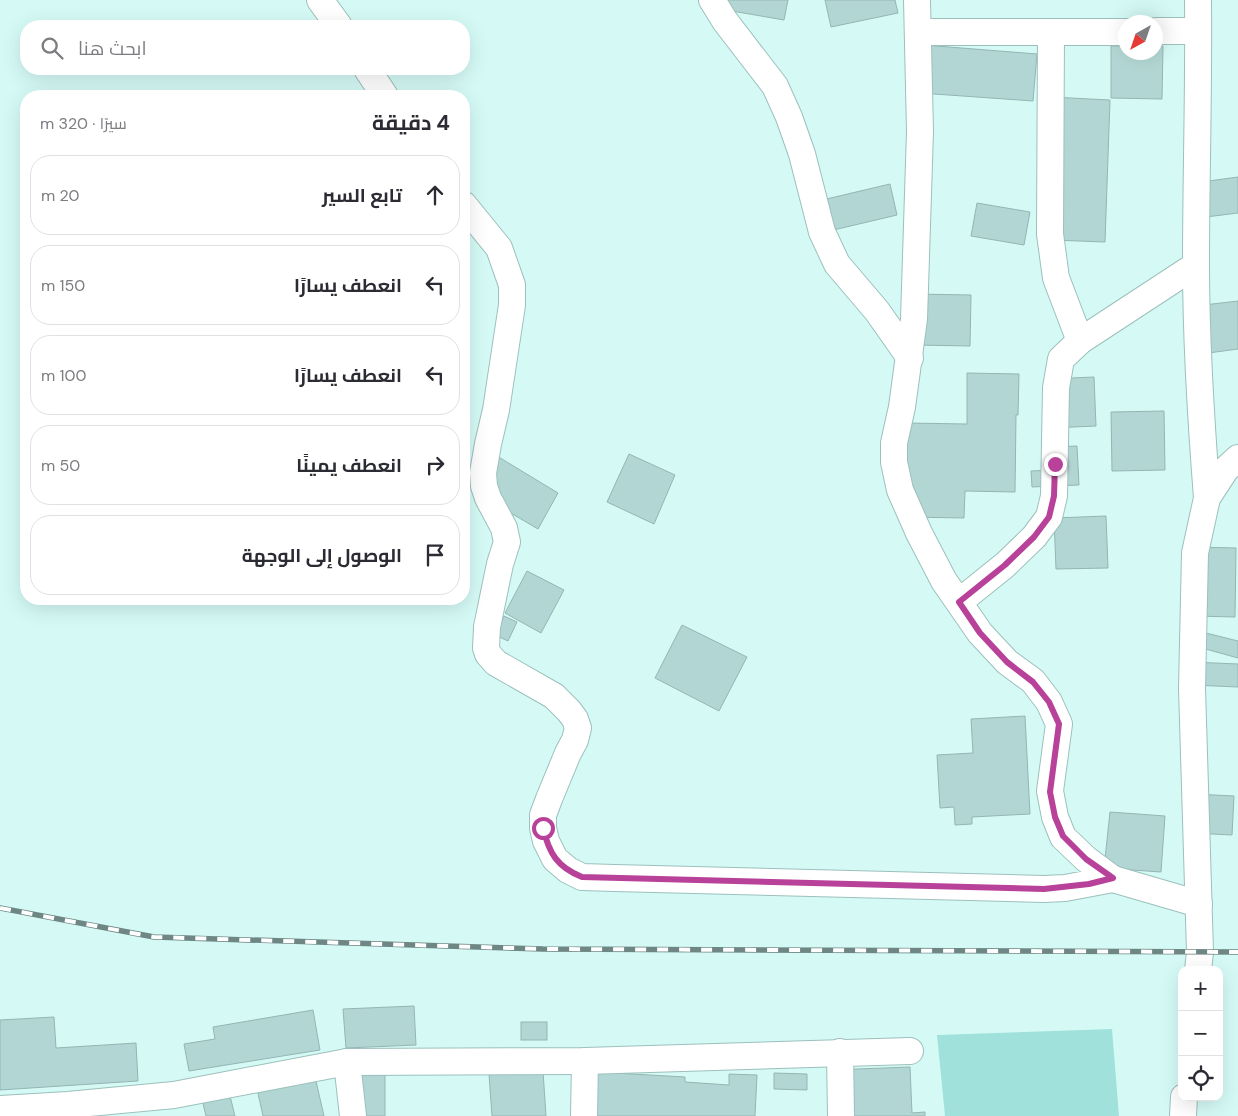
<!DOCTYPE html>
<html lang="ar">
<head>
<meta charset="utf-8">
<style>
	:root { --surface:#fff; --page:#f7f7f7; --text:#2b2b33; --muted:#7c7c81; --line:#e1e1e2 }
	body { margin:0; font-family:"DM Sans",Cairo,sans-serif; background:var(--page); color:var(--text); direction:rtl }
	.controls { position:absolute; right:15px; bottom:15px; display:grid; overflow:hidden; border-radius:10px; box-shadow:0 5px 20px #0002 }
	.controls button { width:45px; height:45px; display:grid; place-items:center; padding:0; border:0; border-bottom:1px solid var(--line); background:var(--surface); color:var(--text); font:25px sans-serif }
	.compass { position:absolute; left:1118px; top:15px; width:45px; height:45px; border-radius:50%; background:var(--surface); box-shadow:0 5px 20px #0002; rotate:220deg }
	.stop { position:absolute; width:15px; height:15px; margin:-11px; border:4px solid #b84299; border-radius:50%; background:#fff }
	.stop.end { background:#b84299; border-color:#fff; box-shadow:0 1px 5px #0008 }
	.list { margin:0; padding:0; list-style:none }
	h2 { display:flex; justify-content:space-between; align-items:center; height:65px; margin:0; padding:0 20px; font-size:21px }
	h2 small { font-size:16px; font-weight:400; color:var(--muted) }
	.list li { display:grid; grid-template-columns:32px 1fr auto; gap:15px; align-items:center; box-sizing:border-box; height:80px; margin:0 10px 10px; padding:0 10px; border:1px solid var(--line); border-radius:20px }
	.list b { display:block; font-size:19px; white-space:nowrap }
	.list em { font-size:16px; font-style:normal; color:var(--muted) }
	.icon { flex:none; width:28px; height:28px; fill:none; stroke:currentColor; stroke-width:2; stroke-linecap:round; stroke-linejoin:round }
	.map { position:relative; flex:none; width:1238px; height:1116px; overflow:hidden; direction:ltr }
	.search { position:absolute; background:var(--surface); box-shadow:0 5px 20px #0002; left:20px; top:20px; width:450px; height:55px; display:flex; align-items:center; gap:12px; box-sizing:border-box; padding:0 18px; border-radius:20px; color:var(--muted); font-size:19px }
	.panel { position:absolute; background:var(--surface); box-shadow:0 5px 20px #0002; left:20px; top:90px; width:450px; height:515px; border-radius:20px; direction:rtl }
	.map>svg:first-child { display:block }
</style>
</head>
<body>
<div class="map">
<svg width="1238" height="1116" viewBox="0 0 1238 1116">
	<rect width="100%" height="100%" fill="#d5faf6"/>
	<polygon fill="#a1e1db" points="1112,1029 1119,1116 945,1116 937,1035"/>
	<g fill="#b2d6d3" stroke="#93b6b3">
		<polygon points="727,0 788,0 784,20 726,10"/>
		<polygon points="825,0 895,0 898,13 831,27"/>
		<polygon points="924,45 1037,54 1033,101 920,93"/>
		<polygon points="1111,46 1126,46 1126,52 1156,52 1156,46 1163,46 1162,99 1111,98"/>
		<polygon points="1051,97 1110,100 1105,242 1052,240"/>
		<polygon points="1238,177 1238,213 1198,218 1194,183"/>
		<polygon points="890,184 897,215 825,232 818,201"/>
		<polygon points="977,203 1030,212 1024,245 971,236"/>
		<polygon points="916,294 971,295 970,346 915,345"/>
		<polygon points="1238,301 1238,349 1201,354 1195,306"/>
		<polygon points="967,373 1019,374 1018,415 1016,415 1015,492 965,491 964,518 905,517 906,423 967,424"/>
		<polygon points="1094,377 1096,426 1050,428 1048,379"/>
		<polygon points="1164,411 1165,470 1112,471 1111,412"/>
		<polygon points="1077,446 1079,485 1032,487 1031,471 1051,470 1050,447"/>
		<polygon points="629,454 675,475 654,524 607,502"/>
		<polygon points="497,456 558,493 538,529 475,492"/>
		<polygon points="1106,516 1108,568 1056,569 1054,518"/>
		<polygon points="1194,547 1236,548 1235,617 1194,616"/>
		<polygon points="527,571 564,590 541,633 505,613"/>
		<polygon points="504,616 517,622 508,641 495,635"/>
		<polygon points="682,625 747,657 719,711 655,678"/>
		<polygon points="1206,633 1238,641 1238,658 1202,648"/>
		<polygon points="1192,662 1238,664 1238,687 1191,685"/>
		<polygon points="1025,716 1030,814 972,817 972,824 955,825 954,807 940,808 937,755 973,753 971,719"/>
		<polygon points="1194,794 1234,796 1232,835 1192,833"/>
		<polygon points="1110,812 1165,816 1161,872 1104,868"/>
		<polygon points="414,1006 416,1045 346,1048 343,1009"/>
		<polygon points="313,1010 320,1050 189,1071 184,1044 215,1039 213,1027"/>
		<polygon points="54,1017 56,1048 136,1043 138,1081 0,1090 0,1020"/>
		<rect x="521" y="1022" width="26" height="18"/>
		<polygon points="910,1067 912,1113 925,1112 925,1116 836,1116 830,1070"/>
		<polygon points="313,1068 324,1116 263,1116 257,1089 230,1096 235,1116 206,1116 201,1095"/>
		<polygon points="543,1071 546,1116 492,1116 489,1074"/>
		<polygon points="579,1071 685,1077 685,1082 729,1085 729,1074 757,1075 755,1116 577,1116"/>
		<polygon points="774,1073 807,1074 807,1090 774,1089"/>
		<polygon points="345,1074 385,1075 385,1116 344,1116"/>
	</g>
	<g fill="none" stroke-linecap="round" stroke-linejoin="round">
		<defs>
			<g id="street">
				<polyline points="320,0 339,26"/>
				<polyline points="712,0 725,21 775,86 789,117 802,154 822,232 837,264 877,311 910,358"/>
				<path d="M1198,0C1199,88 1196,176 1196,265C1196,343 1201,421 1207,498"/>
				<polyline points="1156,31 1198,31"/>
				<polyline points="918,32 1126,32"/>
				<polyline points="1051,32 1050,234 1056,278 1080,341"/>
				<polyline points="367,69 385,96"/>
				<polyline points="464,205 499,248 512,285 512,305 496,410 488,444 483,473 484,486 488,498 504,528 507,542 500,564 487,627 486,648 488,654 496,663 554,696 569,711 575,719 578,728 575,740 568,753 549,799 543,815 543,828 546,841 555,859 568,870 582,877 614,878 1044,889 1065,888 1113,879 1086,859 1063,837 1055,817 1050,791 1059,724 1049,702 1033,681 1007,662 980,633 944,581 919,533 900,490 894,462 894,443 902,407 914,319 920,131 917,0"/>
				<polyline points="959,602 1005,565 1034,537 1049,517 1054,496 1056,388 1061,359 1080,341 1196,265"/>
				<polyline points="1113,879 1199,904"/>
				<polyline points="1198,970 1200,952 1192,688 1195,553 1207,498 1226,469 1238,458"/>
				<polyline points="840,1052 841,1116"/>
				<polyline points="347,1062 353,1116"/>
				<polyline points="0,1109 68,1105 174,1095 347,1062 585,1061 910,1051"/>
				<polyline points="584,1116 585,1061"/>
				<polyline points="1183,1116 1184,1097"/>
			</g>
		</defs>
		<use href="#street" stroke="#9cc0bc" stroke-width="28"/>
		<use href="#street" stroke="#fff" stroke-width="26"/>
		<defs>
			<polyline id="rail" points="0,908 154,937 543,949 1238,952"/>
		</defs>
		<use href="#rail" stroke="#6e8684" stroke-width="5.5"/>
		<use href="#rail" stroke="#fefefe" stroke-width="4" stroke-dasharray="11" stroke-linecap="butt"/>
	</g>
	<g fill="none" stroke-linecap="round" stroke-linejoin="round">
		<path stroke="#b84299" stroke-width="6" d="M543,828C549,853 557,867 582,877L1044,889L1089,884L1113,878L1086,859L1063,836L1055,817L1050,792L1059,724L1049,702L1033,682L1007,662L980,633L959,602L1005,565L1034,537L1049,517L1054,496L1055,464"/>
	</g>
</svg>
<div class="controls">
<button>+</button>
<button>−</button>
<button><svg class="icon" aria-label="locate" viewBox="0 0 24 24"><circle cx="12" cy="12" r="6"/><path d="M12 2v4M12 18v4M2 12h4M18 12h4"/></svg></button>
</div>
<svg class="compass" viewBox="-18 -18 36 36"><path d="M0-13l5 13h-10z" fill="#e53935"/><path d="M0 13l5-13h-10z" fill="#7c7c81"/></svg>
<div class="stop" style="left:543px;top:828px"></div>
<div class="stop end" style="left:1055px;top:464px"></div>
<div class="search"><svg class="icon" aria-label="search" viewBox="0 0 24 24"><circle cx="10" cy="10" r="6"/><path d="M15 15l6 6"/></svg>ابحث هنا</div>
<section class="panel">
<h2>4 دقيقة<small>سيرًا · 320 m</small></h2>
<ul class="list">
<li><svg class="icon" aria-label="ahead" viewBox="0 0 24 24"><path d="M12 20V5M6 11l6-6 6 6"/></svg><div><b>تابع السير</b></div><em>20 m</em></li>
<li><svg class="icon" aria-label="left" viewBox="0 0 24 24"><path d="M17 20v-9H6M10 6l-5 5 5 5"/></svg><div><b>انعطف يسارًا</b></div><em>150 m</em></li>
<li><svg class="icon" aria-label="left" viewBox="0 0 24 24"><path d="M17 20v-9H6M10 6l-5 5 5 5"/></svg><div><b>انعطف يسارًا</b></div><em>100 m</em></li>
<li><svg class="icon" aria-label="right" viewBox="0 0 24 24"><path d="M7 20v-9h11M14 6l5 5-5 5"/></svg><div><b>انعطف يمينًا</b></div><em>50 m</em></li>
<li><svg class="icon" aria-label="arrive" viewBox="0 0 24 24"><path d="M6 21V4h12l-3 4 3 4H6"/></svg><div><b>الوصول إلى الوجهة</b></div></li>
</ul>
</section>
</div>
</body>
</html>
